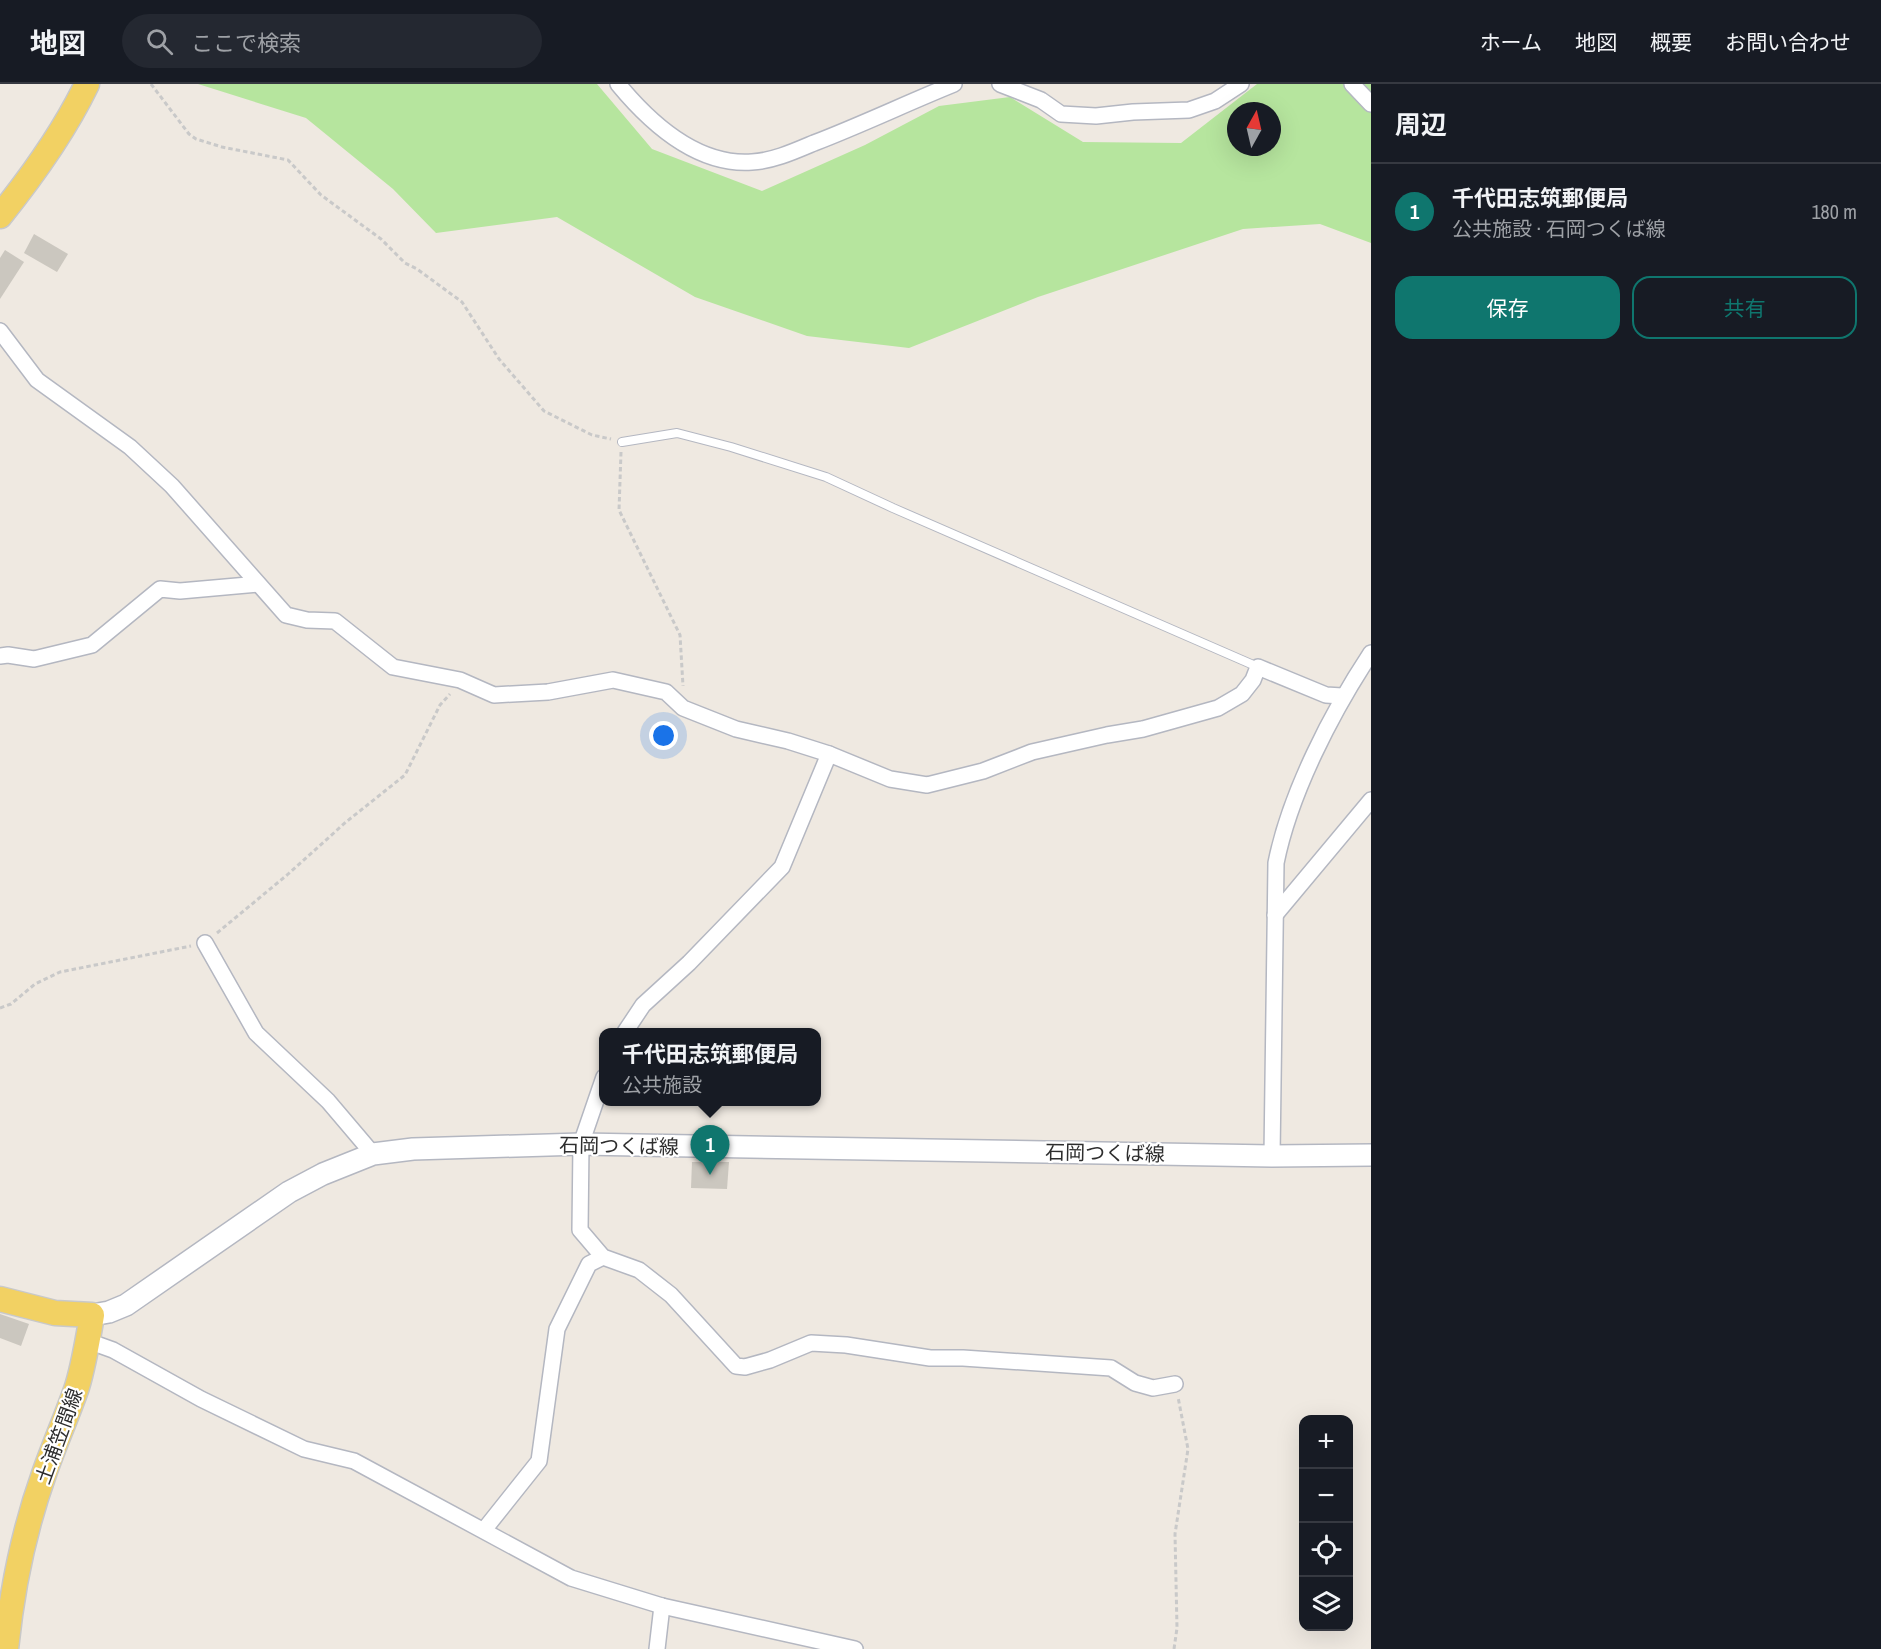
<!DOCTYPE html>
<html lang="ja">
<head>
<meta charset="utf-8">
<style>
	:root { --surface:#171b24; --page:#242831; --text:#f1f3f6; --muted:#9ea1a6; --line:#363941; --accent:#0f766e }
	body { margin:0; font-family:"Archivo Narrow","Noto Sans JP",sans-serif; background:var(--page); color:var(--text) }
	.controls { position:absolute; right:18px; bottom:18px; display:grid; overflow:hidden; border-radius:12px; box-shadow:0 6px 24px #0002 }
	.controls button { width:54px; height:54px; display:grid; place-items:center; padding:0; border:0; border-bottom:2px solid var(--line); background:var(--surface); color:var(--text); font:30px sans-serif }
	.compass { position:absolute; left:1227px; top:18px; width:54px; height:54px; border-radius:50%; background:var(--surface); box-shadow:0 6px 24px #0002; rotate:8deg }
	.you { position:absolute; left:664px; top:652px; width:21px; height:21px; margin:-15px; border:4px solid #fff; border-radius:50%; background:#1a73e8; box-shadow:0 0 0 9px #1a73e833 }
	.badge { display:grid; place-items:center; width:39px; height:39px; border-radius:50%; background:var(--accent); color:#fff; font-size:20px; font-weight:700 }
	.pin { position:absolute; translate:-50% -50px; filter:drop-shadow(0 2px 3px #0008) }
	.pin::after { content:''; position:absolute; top:32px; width:21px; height:18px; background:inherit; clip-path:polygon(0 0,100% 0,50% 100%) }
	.popup { position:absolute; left:599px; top:944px; width:222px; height:78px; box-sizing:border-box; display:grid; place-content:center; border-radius:12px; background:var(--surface); filter:drop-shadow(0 2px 4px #0005); font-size:20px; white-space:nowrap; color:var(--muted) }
	.popup b { font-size:22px; color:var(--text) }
	.popup::after { content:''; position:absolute; left:50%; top:100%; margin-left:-12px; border:12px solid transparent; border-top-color:var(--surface) }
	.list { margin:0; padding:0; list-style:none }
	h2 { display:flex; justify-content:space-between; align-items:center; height:78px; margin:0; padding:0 24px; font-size:26px }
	h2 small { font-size:20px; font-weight:400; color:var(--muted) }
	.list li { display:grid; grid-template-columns:39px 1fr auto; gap:18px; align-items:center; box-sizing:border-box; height:96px; padding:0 24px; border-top:2px solid var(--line) }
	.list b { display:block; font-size:22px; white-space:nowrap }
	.list p { margin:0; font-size:20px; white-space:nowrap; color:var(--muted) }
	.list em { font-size:20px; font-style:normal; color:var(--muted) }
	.actions { display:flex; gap:12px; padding:18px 24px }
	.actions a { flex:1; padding:14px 0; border:2px solid var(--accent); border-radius:18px; text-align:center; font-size:21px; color:var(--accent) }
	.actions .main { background:var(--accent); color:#fff }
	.icon { flex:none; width:33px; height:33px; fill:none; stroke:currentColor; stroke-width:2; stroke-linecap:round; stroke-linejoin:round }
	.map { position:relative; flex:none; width:1371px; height:1565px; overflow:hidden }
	header { display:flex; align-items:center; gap:36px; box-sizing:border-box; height:84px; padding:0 30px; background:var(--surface); border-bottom:2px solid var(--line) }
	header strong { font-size:28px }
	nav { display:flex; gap:33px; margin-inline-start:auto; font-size:21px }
	.search { width:420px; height:54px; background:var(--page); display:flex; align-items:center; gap:15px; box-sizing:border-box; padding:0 21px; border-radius:33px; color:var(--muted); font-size:22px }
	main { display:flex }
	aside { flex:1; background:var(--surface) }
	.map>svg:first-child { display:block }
</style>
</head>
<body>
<header>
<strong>地図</strong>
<div class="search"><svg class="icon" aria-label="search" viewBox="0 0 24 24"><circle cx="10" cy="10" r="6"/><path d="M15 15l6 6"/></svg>ここで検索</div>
<nav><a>ホーム</a><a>地図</a><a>概要</a><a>お問い合わせ</a></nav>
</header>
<main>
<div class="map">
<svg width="1371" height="1565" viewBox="0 0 1371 1565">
	<rect width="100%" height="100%" fill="#efe9e1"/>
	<path fill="#b6e59e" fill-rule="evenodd" d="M198,0H597L652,65L762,107L865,61L939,22L1010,13L1083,58L1181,59L1257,0H1371V159L1320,140L1243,145L1038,213L909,264L807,252L695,213L557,133L436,149L393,105L306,34ZM1236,27H1272V63H1236Z"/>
	<g fill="#cbc7bf">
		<polygon points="34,150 68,170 57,188 24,169"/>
		<polygon points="5,166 24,178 0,215 0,174"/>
		<polygon points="692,1078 729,1078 727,1105 691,1104"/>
		<polygon points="0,1230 29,1240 21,1262 0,1254"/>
	</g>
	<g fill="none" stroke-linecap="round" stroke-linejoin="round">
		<defs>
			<polyline id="service" points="622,358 677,349 731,363 826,393 893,424 1258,583"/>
			<g id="minor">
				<path d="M618,0C651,40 697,82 752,78C773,77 795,67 814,59C861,41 907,19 954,0"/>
				<polyline points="1000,0 1041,16 1061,30 1096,32 1133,28 1189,26 1215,17 1241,0"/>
				<polyline points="1352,0 1371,20"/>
				<polyline points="0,247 37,296 130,363 172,402 286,531 307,536 335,537 393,583 460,596 494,611 548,608 613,596 666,608 683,624 736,645 788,657 829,670 890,695 927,701 983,687 1032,668 1107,651 1143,645 1218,624 1242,610 1253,596 1258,583 1326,611 1342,612"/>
				<polyline points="0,572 8,571 34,575 92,561 160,505 180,507 258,500"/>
				<polyline points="1275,831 1371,716"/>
				<polyline points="205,859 256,949 328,1017 373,1070"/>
				<polyline points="625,948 643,921 689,879 782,783 829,670"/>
				<polyline points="604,993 581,1060 580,1146 603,1173 639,1186 671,1211 736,1282 745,1283 770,1276 811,1259 846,1261 930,1274 963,1274 1111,1284 1135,1299 1153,1304 1175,1300"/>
				<path d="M1272,1072L1276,779C1290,709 1332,628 1371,569"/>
				<polyline points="88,1257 113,1266 201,1315 304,1365 354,1377 571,1494 662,1522 855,1565"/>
				<polyline points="484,1446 539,1377 557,1245 589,1180 603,1173"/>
				<polyline points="657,1565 662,1522"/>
			</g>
			<polyline id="secondary" points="92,1231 109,1228 126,1221 289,1108 323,1090 373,1070 413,1065 581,1060 1272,1072 1371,1071"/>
			<g id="primary">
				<path d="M0,132C33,91 64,48 87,0"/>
				<path d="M0,1215L55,1229L92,1231C88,1255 84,1280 77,1303C67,1332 54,1361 44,1390C24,1446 12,1505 6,1565"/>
			</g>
		</defs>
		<use href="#service" stroke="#b4b7c1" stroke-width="10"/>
		<use href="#minor" stroke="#b4b7c1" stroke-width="18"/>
		<use href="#secondary" stroke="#b4b7c1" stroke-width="24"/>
		<use href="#primary" stroke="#c9c9c9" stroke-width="27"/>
		<g stroke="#c9c9c9" stroke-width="3" stroke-dasharray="4.5 3" stroke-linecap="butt">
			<polyline points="151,0 189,50 196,55 222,63 288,76 321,111 381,155 405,179 417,185 462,218 499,275 544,327 592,351 611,355"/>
			<polyline points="621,368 619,426 680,551 683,602"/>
			<polyline points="217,849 287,791 346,738 405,691 440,621 450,610"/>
			<polyline points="0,924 11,920 35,900 60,888 191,862"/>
			<polyline points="1174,1565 1177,1544 1175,1450 1188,1365 1178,1313"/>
		</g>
		<use href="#service" stroke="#fff" stroke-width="8"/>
		<use href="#minor" stroke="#fff" stroke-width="15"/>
		<use href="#secondary" stroke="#fff" stroke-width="21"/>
		<use href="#primary" stroke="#f2d163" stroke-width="24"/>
	</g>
	<g text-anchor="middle" stroke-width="4.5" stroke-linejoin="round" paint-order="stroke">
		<g font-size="20" fill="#2e2e2e" stroke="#fff">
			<text transform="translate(619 1062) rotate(1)" y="7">石岡つくば線</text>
			<text transform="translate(1105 1069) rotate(1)" y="7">石岡つくば線</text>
			<text transform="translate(59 1352) rotate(-70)" y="7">土浦笠間線</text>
		</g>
	</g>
</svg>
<div class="controls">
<button>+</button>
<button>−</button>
<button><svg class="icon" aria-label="locate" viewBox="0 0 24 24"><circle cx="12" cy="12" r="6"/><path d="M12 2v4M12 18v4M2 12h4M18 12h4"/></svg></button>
<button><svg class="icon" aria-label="layers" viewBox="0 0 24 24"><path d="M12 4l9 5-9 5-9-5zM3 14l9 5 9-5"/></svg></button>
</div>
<svg class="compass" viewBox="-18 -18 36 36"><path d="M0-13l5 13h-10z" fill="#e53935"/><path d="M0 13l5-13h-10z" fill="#9ea1a6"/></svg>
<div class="you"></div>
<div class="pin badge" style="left:710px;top:1091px">1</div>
<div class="popup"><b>千代田志筑郵便局</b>公共施設</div>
</div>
<aside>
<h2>周辺<small></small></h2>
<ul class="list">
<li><span class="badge">1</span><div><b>千代田志筑郵便局</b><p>公共施設 · 石岡つくば線</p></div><em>180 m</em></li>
</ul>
<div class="actions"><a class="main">保存</a><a>共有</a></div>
</aside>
</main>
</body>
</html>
